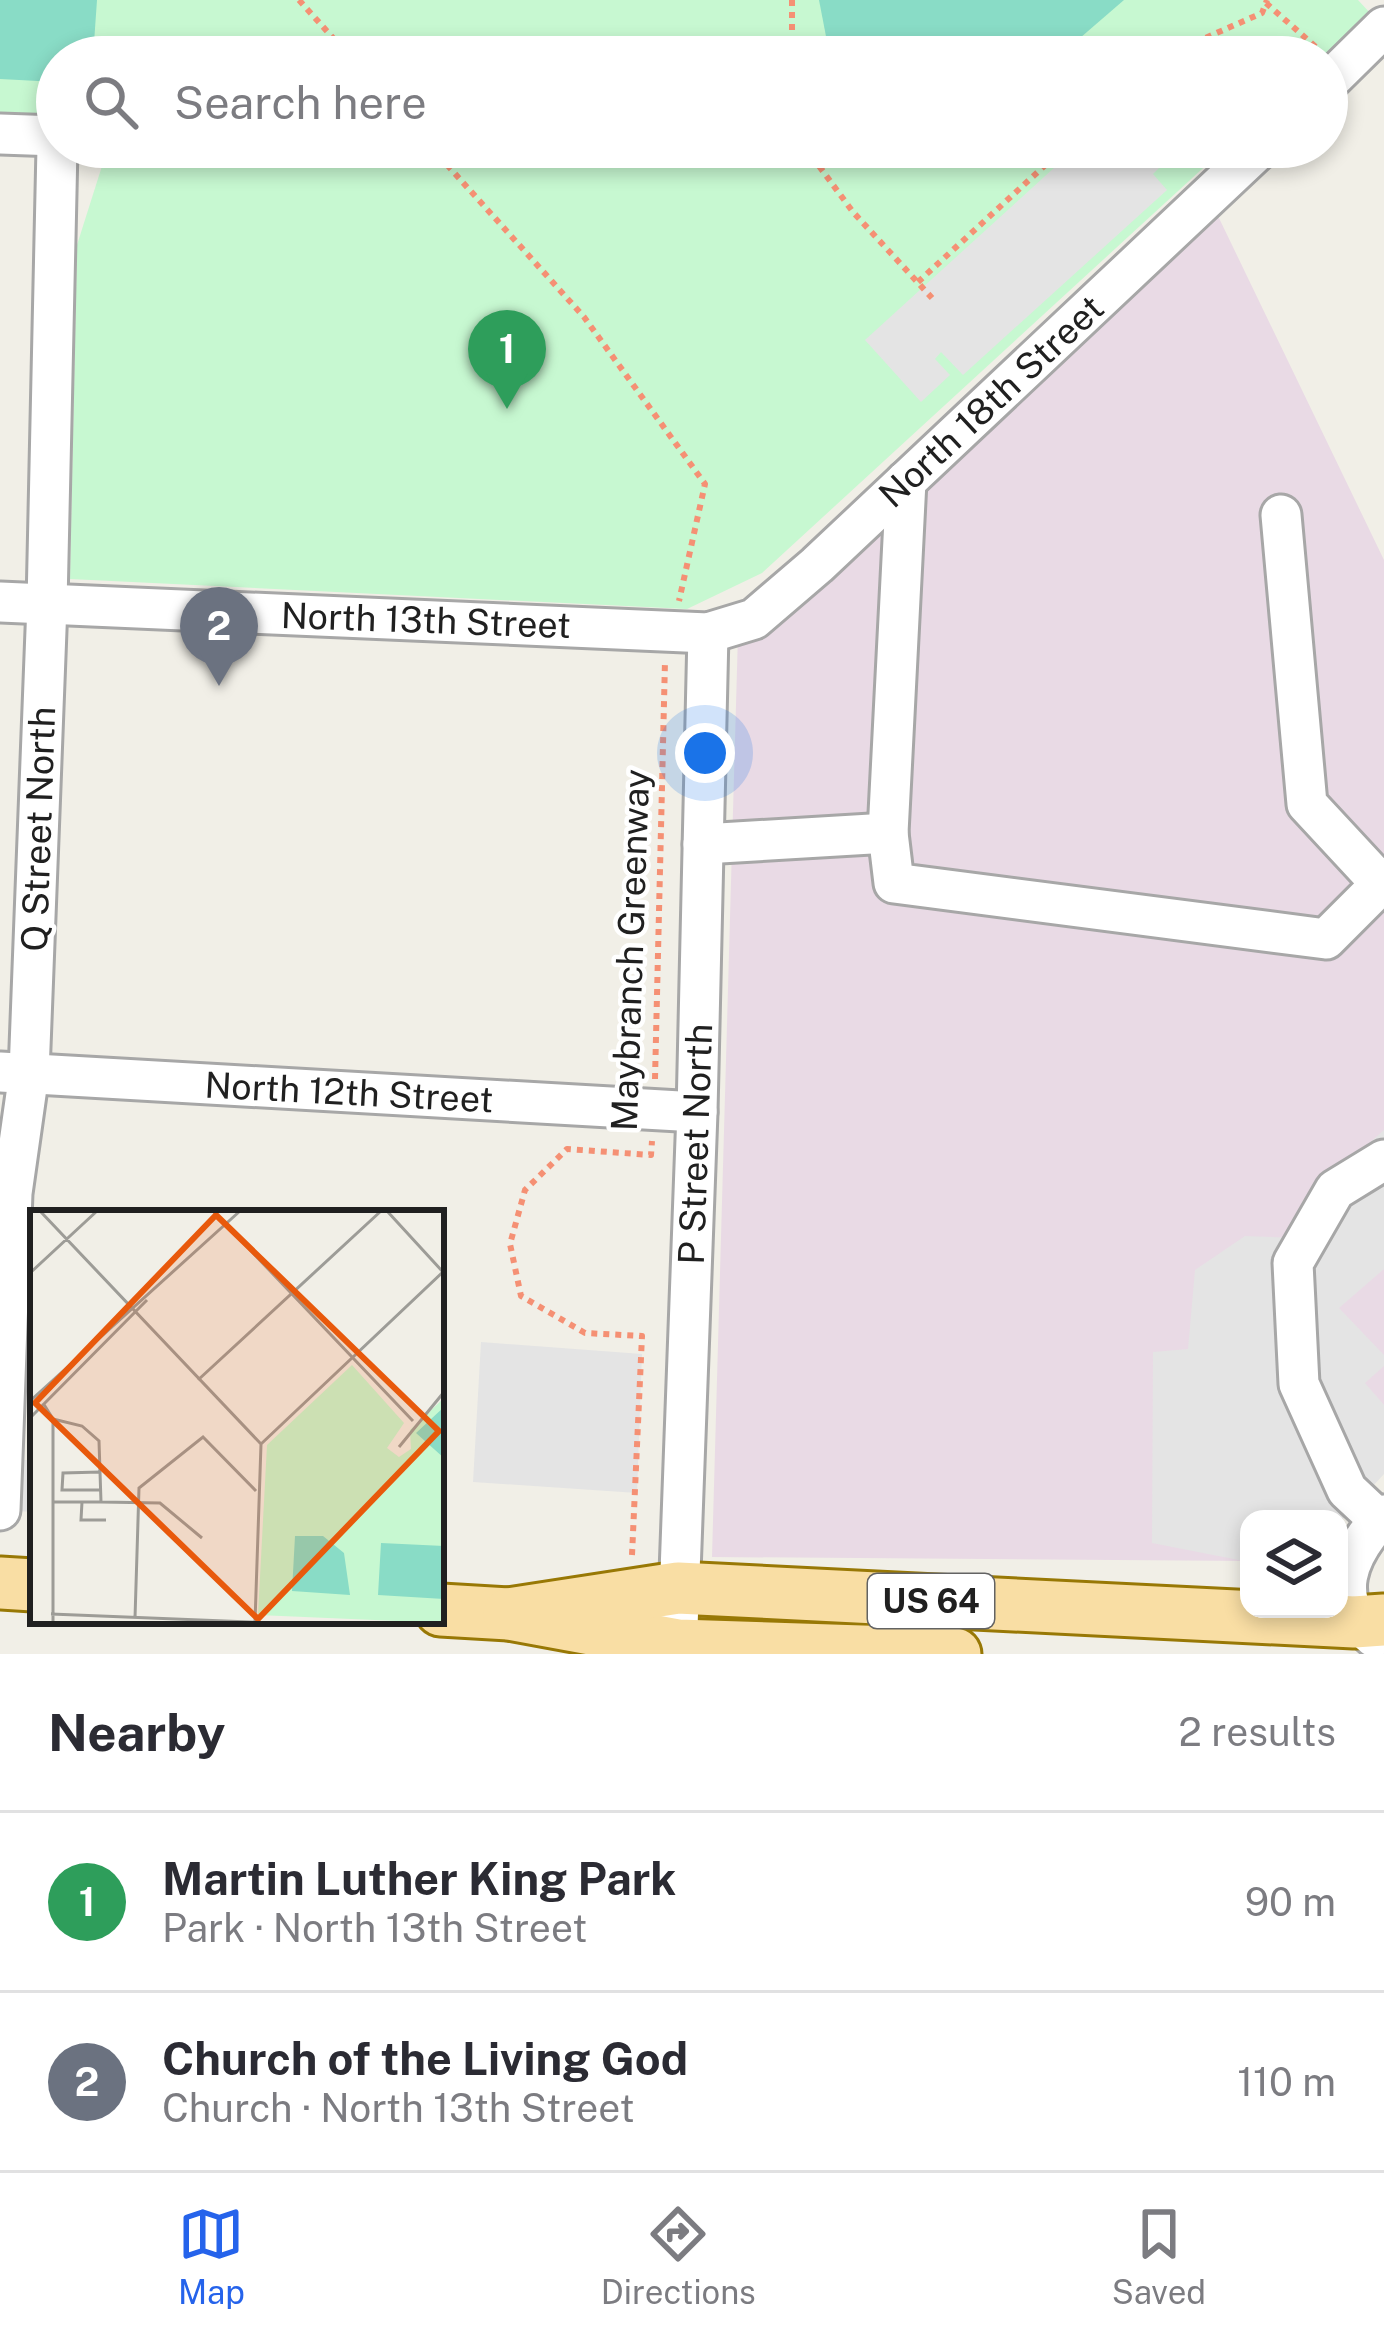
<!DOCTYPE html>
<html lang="en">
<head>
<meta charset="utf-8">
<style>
	:root { --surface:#fff; --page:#f7f7f7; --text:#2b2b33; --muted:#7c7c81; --line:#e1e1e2; --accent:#2563eb }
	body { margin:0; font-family:"Public Sans",sans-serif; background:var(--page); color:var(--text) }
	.controls { position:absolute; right:36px; bottom:36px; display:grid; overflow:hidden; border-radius:24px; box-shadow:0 6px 18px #0003 }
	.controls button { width:108px; height:108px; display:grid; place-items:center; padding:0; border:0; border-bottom:3px solid var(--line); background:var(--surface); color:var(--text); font:60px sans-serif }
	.you { position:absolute; left:705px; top:753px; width:42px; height:42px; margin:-30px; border:9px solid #fff; border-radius:50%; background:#1a73e8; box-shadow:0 0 0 18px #1a73e833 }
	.badge { display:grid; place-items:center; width:78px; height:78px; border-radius:50%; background:var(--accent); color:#fff; font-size:39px; font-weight:700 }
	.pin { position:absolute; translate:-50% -99px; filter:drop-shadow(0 3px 6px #0008) }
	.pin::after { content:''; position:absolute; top:63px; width:42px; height:36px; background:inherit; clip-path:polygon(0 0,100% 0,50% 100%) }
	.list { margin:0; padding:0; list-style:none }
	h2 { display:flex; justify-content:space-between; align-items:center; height:156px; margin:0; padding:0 48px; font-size:51px }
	h2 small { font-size:39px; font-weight:400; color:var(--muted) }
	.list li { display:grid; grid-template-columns:78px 1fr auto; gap:36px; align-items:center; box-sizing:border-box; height:180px; padding:0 48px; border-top:3px solid var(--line) }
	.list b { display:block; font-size:45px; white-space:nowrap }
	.list p { margin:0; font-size:39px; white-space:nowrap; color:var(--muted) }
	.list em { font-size:39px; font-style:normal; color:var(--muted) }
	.icon { flex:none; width:66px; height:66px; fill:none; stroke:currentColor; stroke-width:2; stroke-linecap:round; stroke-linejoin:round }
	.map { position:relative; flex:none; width:1384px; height:1654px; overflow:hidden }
	.search { position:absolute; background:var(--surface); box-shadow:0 6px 18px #0003; left:36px; right:36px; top:36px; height:132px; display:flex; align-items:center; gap:30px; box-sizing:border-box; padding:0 42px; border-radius:66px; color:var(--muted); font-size:45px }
	.sheet { height:516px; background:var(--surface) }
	nav { display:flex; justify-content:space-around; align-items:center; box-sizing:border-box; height:168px; border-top:3px solid var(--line); background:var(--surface); font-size:33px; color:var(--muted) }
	nav a { display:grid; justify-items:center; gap:6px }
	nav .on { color:var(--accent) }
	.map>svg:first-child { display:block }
</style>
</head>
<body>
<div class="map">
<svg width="1384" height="1654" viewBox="0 0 1384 1654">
	<rect width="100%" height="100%" fill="#f1efe7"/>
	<polygon fill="#e9dae5" points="1218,216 1384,560 1384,1455 1249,1519 1249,1561 712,1557 738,634"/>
	<g fill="#c7f8d1">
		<polygon points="0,0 1358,0 1371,14 1324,57 248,57 172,42 159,57 57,57 57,116 0,113"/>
		<polygon points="239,147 1226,147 762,573 687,609 70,579 77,245 102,166 212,164"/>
	</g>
	<g fill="#89dcc6">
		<polygon points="0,0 97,0 93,57 57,57 57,82 0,79"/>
		<polygon points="819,0 1124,0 1058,57 830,57"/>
	</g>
	<g fill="#e4e4e4">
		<polygon points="1077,147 1151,147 1165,162 1153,174 1167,190 963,375 941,352 935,359 950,375 921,402 865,340"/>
		<polygon points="1384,1130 1384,1269 1339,1308 1384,1355 1384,1366 1365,1383 1384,1405 1384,1474 1339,1523 1339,1519 1249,1519 1249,1562 1152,1543 1153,1352 1188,1349 1195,1270 1245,1236 1302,1238 1302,1202"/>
		<polygon points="481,1342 642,1354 637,1493 473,1482"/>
		<polygon points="14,1460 33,1460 33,1512 17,1511"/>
	</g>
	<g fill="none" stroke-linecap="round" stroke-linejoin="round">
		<defs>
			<g id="minor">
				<polyline points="1327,83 1384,27"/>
				<polyline points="0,134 57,136"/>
				<polyline points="906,481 888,833 894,883 1326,939 1384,881"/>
				<polyline points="1281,515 1307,804 1384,887"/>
				<polyline points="0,602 708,633 754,619 817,565 1261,147"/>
				<polyline points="703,844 888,833"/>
				<polyline points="0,1072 697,1112"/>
				<polyline points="0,1510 12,1193 29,1073 47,604 57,147"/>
				<polyline points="1379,1520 1347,1490 1299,1384 1293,1263 1335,1190 1384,1160"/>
				<path d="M1374,1637C1326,1600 1348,1553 1384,1515"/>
				<polyline points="677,1654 697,1112 708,633"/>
			</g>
			<g id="major">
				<polyline points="0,1583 33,1585"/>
				<polyline points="441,1610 509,1614 678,1645 955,1654"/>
				<polyline points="509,1614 678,1588 1354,1622 1384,1620"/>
			</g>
		</defs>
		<use href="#minor" stroke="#a7a7a7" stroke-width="45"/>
		<use href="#major" stroke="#987805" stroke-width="57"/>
		<g stroke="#f59074" stroke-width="6" stroke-dasharray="6 6" stroke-linecap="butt">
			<polyline points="299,0 350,57"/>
			<polyline points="792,0 792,57"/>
			<polyline points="1266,3 1317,48"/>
			<polyline points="1162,57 1262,13 1267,0"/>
			<polyline points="431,147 584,317 705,484 679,601"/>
			<polyline points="805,147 853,212 932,298"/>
			<polyline points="918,282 1065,147"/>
			<polyline points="655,1079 665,661"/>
			<polyline points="632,1555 642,1336 585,1333 521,1296 510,1244 525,1190 567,1149 651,1155 652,1141"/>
		</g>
		<use href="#minor" stroke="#fff" stroke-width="39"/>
		<use href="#major" stroke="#f9dea4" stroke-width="51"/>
	</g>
	<g text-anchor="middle" stroke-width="9" stroke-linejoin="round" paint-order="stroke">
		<rect fill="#fff" stroke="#636363" stroke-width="3" x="868" y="1574" width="126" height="54" rx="9"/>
		<g font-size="33" font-weight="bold" fill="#202020">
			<text x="931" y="1613">US 64</text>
		</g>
		<g font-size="36" fill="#202020" stroke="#fff">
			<text transform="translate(991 401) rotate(-43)" y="13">North 18th Street</text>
			<text transform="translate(426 620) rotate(2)" y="13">North 13th Street</text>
			<text transform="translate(38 829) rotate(-88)" y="13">Q Street North</text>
			<text transform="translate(630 950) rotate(-88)" y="13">Maybranch Greenway</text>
			<text transform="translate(349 1092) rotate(3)" y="13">North 12th Street</text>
			<text transform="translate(695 1144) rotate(-88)" y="13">P Street North</text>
		</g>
	</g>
	<g transform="translate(30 1210)">
		<rect width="414" height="414" fill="#f1efe7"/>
		<path d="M322,155L374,213L357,238L369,247L381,239L380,220L414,188V413L228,405L237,235Z" fill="#c7f8d1"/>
		<path d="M414,197V248L386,223ZM265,326H293L314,343L320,385L262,381ZM351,333L414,336V389L348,385Z" fill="#89dcc6"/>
		<path fill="none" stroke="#9d9c97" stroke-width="3" d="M10,1L231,234M183,1L383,211M357,1L413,62M0,63L67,1M168,170L351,1M0,191L210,1M13,193L23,209V413M0,208L117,90M23,209L52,216L69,231L70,262M231,234L414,61M369,237L414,182M22,292H71L70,262L33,263L32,280H71M52,292L51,310H76M71,292L130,293L172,328M21,404L242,413M105,408L109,278L173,227L226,281M225,412L231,234"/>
		<path fill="#e8590c" fill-opacity="0.15" stroke="#e8590c" stroke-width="6" d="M186,5L409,221L228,409L5,193Z"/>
		<rect width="414" height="414" fill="none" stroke="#202020" stroke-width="6"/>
	</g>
</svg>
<div class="controls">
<button><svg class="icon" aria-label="layers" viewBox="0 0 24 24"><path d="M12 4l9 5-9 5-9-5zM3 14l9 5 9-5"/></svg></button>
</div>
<div class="you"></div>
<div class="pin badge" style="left:507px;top:409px;background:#2e9e5b">1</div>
<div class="pin badge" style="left:219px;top:686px;background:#6b7280">2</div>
<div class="search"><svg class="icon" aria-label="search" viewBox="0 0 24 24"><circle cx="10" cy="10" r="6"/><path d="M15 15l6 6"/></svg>Search here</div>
</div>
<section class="sheet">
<h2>Nearby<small>2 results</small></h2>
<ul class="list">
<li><span class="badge" style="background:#2e9e5b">1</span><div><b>Martin Luther King Park</b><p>Park · North 13th Street</p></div><em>90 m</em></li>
<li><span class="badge" style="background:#6b7280">2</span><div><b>Church of the Living God</b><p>Church · North 13th Street</p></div><em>110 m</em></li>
</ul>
</section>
<nav>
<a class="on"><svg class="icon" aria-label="map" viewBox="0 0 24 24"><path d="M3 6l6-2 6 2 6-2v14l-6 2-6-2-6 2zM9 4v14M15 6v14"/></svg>Map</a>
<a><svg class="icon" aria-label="directions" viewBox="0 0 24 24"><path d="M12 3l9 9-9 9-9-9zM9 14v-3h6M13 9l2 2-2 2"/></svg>Directions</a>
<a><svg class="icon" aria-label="saved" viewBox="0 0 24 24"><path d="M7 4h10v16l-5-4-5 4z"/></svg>Saved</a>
</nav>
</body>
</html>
